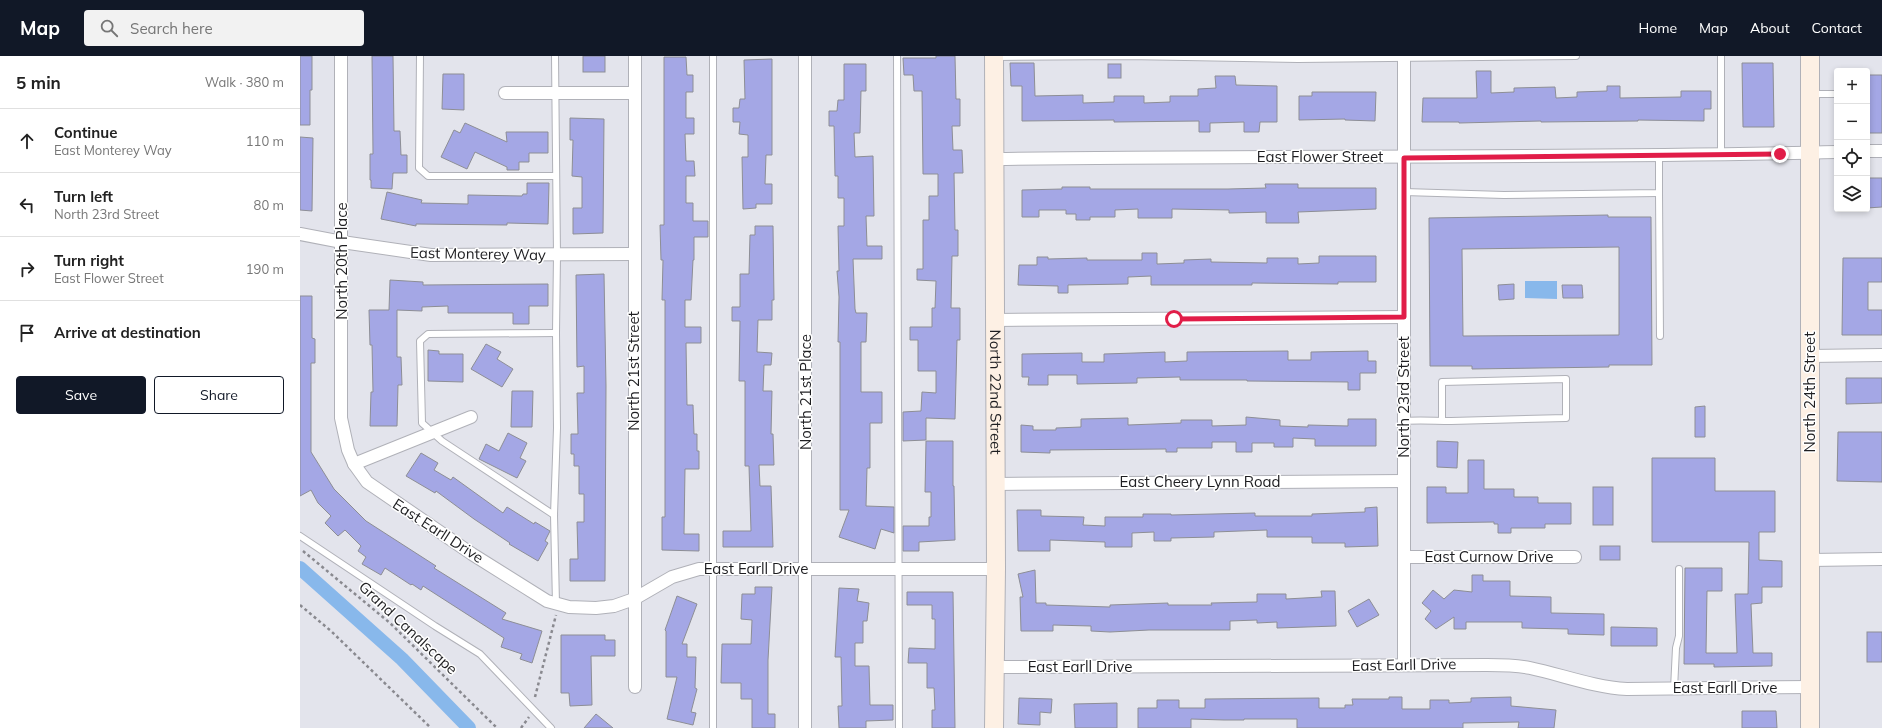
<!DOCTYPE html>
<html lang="en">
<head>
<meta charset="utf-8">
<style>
	:root { --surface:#fff; --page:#f2f2f2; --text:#222; --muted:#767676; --line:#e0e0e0; --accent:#111827 }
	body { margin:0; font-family:Mulish,sans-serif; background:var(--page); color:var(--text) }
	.controls { position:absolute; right:12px; top:12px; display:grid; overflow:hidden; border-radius:4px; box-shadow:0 2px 6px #0003 }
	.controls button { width:36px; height:36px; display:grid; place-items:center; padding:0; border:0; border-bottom:1px solid var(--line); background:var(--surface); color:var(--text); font:20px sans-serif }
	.stop { position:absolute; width:12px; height:12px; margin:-9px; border:3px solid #e11d48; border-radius:50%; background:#fff }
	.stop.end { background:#e11d48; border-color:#fff; box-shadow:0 1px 4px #0008 }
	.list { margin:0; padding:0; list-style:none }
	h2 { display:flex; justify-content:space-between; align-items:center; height:52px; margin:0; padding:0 16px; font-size:17px }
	h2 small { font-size:13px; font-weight:400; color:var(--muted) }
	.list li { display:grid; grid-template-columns:26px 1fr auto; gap:12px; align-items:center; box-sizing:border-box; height:64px; padding:0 16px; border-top:1px solid var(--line) }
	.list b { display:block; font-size:15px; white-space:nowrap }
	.list p { margin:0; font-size:13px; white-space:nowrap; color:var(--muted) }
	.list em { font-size:13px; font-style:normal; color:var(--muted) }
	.actions { display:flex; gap:8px; padding:12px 16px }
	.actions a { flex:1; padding:9px 0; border:1px solid var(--accent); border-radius:4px; text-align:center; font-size:14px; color:var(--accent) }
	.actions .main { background:var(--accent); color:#fff }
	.icon { flex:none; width:22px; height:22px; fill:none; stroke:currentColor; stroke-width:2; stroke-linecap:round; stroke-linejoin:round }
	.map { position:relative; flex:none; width:1582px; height:672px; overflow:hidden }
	header { display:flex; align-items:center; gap:24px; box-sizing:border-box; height:56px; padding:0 20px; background:var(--accent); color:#fff }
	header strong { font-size:19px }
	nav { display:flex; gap:22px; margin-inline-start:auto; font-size:14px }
	.search { width:280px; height:36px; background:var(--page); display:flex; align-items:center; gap:10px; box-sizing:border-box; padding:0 14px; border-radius:4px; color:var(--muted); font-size:15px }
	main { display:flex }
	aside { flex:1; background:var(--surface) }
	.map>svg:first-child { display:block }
</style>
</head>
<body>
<header>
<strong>Map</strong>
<div class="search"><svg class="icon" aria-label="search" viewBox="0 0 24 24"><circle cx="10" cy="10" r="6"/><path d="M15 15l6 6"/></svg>Search here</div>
<nav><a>Home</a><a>Map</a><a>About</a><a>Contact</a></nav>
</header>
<main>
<aside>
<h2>5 min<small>Walk · 380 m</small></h2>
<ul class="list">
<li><svg class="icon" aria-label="ahead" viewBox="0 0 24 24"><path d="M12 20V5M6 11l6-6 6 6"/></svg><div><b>Continue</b><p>East Monterey Way</p></div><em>110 m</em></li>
<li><svg class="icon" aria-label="left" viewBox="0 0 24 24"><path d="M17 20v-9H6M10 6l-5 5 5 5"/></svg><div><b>Turn left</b><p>North 23rd Street</p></div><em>80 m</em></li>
<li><svg class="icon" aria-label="right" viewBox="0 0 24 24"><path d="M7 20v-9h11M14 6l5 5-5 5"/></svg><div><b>Turn right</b><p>East Flower Street</p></div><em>190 m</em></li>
<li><svg class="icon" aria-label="arrive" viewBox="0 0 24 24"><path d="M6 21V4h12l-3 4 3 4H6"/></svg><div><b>Arrive at destination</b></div></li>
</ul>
<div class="actions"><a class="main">Save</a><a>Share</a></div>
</aside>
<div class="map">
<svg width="1582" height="672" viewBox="0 0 1582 672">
	<rect width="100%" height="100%" fill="#e3e4ec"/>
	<polygon fill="#88b8eb" points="1225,225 1257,225 1257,243 1225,242"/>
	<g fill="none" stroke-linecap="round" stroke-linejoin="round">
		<polyline stroke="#88b8eb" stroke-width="14" points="0,512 102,603 169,672"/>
	</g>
	<g fill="#a4a7e5" stroke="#8d8e95" fill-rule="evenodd">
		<polygon points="0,0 12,0 12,34 10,34 10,69 0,69"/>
		<polygon points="72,0 93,0 94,75 100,75 101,99 107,99 107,117 93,117 92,133 71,132 71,124 70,124 70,98 73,98"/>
		<rect x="283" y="0" width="22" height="16"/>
		<polygon points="636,0 655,0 656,43 660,43 660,70 652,70 653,94 662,94 663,117 654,117 655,174 658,174 658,200 652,200 651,252 660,252 660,284 657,284 655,363 626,362 626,384 603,385 603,356 621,355 622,336 636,337 636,315 618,315 618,284 610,284 610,271 632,271 632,252 635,252 636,225 617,224 617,213 623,213 623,164 629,164 629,140 638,140 638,118 623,118 622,35 614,35 613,19 604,19 603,2 636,2"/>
		<polygon points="364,1 386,1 387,19 393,19 393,36 386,36 386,62 394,62 394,78 385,78 386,105 394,105 395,120 386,120 386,147 393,147 393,165 408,165 408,181 394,181 394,204 393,204 391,244 385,244 385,271 401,271 401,287 386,287 387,349 393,349 394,378 397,378 397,395 399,395 399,413 385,413 384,478 399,478 399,495 362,494 362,461 365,461 365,244 362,244 363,204 361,204 360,169 364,169"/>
		<polygon points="472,3 472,99 466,99 465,128 472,128 472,148 456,148 456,152 443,153 442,101 448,101 448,79 439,78 440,66 433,66 433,52 439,52 440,43 445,43 444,4"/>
		<polygon points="710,7 734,7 735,40 783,39 783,47 814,46 814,40 844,40 844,47 870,46 870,40 898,40 898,33 916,32 915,20 935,20 936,29 977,30 977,66 960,66 959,76 944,76 944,66 910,67 910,76 899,76 899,65 814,66 814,64 722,65 722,30 711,30"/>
		<polygon points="1442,7 1473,7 1474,71 1443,71"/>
		<polygon points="544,8 566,8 566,35 561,35 560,77 554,77 555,101 573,100 574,160 566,160 567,190 582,190 582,203 553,203 555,253 556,257 567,257 566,286 561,286 561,336 582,336 582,367 570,367 570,412 567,412 566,450 594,451 594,477 581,473 575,493 539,481 549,454 540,454 540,286 538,286 539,241 537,215 539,215 538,170 544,170 544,142 538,142 538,120 535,120 534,70 529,70 529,55 537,55 538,44 544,44"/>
		<rect x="808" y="8" width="13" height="14"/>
		<polygon points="1176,15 1191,15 1191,37 1214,36 1214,32 1255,31 1256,42 1277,41 1277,36 1307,35 1307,30 1320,30 1320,42 1381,41 1381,35 1411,35 1411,53 1404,53 1404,65 1338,64 1338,65 1241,66 1241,65 1159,67 1159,66 1122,66 1123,42 1177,42"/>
		<polygon points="143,18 164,18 164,54 142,53"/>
		<rect x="1567" y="19" width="15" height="58"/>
		<polygon points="1012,36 1076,36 1075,65 1045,64 1045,63 999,64 999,40 1012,40"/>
		<polygon points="270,62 304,63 303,177 273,178 273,152 282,152 282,121 272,120 273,84 270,84"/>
		<polygon points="165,67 207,86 206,76 248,76 248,97 229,97 229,106 219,106 219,114 207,114 207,111 175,96 167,113 141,101 154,74 160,77"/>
		<polygon points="0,81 13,82 12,155 0,154"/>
		<polygon points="1567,122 1582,122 1582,151 1567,152"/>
		<polygon points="227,127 249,127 248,168 207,167 207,169 116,168 116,170 81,163 87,136 122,144 121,147 168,148 168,139 222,140 223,138 227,138"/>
		<polygon points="965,128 998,128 998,132 1076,132 1076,153 998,156 999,167 966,167 966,156 929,157 929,154 872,153 872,162 838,162 838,153 815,154 815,161 790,161 790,164 776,164 776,158 766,158 766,154 739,154 739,161 722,161 722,134 762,133 762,131 790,131 790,133 928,133 966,132"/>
		<path d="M1308,159V161H1351L1352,309H1309V311L1172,313V310H1130L1129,162ZM1319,191V279L1163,280L1162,193Z"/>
		<polygon points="455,170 473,170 474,244 472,244 472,264 458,264 457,296 472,297 471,309 464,309 463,335 472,335 471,378 473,378 474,409 459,409 460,430 471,430 473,491 423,491 423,475 451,475 449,410 445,410 445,325 439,325 440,265 432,265 432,251 440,251 440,218 449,218 450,179 455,179"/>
		<polygon points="842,197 857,197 857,208 884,207 884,204 911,203 911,206 967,207 967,202 998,202 998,208 1019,207 1019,200 1076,200 1076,226 1038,226 1038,228 952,227 952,229 851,229 851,220 828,221 828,228 768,229 768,237 758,237 758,230 718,229 719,209 737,209 737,201 748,201 748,203 787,202 787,204 842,204"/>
		<polygon points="1543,202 1582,202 1582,226 1568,226 1568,254 1582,254 1582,279 1542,279"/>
		<polygon points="304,218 306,330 305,525 270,525 270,503 278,503 277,466 284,466 284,438 279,438 279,410 274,410 274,398 271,398 271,378 278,378 277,337 284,337 284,310 277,311 276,219"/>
		<polygon points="90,224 123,226 123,229 248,228 248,250 229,250 229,268 213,268 213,257 148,257 148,250 122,251 122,255 97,254 97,301 101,301 102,329 98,329 97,370 70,370 71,336 73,336 72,289 70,289 69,254 89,254"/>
		<polygon points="1214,228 1214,243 1199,244 1198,229"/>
		<polygon points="1262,229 1282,229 1283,242 1263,242"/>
		<polygon points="0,240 12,240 12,282 15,283 15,307 11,307 11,396 34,433 66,465 136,510 134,512 206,557 202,563 242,575 232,607 220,603 222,598 201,591 204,582 123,530 121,534 112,528 111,529 85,512 81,519 62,508 66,501 58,495 61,490 45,474 38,480 25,467 31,460 18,447 11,434 0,440"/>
		<polygon points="186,288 201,296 197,303 213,313 202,331 171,313"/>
		<polygon points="128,294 139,295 139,298 163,298 163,326 128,325"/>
		<polygon points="988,295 988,304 1011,304 1011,296 1068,295 1068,305 1076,305 1076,317 1060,317 1060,334 1048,334 1048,326 947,325 947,324 880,324 880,321 837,322 837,327 777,328 777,319 748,319 748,329 728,329 729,321 722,321 722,298 782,297 782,306 804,306 804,298 865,296 865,306 887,305 887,296"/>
		<polygon points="1546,322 1582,322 1582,347 1546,348"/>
		<polygon points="212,335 233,335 232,371 211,371"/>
		<polygon points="1405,350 1405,381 1395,381 1395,351"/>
		<polygon points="946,361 980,364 980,370 1008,371 1008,369 1048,370 1048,363 1076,363 1076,390 1015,390 1015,383 993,382 993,391 974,391 974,387 952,387 952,396 936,396 936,386 912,386 912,392 877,392 877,396 866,396 866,393 750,394 750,397 721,396 721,369 733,370 733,374 756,374 756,372 781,371 781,363 828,362 828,369 881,367 881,364 912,364 912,370 946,369"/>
		<polygon points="1538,376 1582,376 1582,426 1537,425"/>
		<polygon points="208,377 227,387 220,402 226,405 217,422 179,403 186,388 199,395"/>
		<polygon points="626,385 653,385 653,430 654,430 655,484 619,486 619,495 603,495 603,470 629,470 629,461 631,461 631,436 625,436"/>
		<polygon points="1137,385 1158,386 1157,412 1137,411"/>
		<polygon points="121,397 138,407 134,414 151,424 153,421 203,457 207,451 234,468 235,466 250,475 245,485 248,487 238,505 209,488 210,487 174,463 136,435 135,437 106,420"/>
		<polygon points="1352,402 1415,402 1415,435 1475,435 1475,476 1459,476 1459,504 1482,505 1482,531 1462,531 1462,547 1451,548 1453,597 1472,597 1472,610 1414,611 1414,608 1384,608 1385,512 1422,512 1422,535 1407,535 1406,597 1437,597 1435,538 1448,538 1449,486 1352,486"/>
		<polygon points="1168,404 1184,404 1184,433 1214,433 1214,441 1238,441 1238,447 1271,447 1271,468 1245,468 1245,472 1211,472 1211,477 1198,477 1198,468 1194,468 1194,466 1127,467 1127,431 1146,431 1146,437 1168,437"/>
		<rect x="1293" y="431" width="20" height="38"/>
		<polygon points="1077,451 1078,490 1045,491 1045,487 1012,487 1012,481 967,481 967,474 914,476 914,481 871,482 871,485 854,485 854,476 832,477 832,491 805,491 805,486 750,484 750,495 718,495 717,454 741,454 741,460 784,461 783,469 805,470 805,461 843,461 843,458 871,458 871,459 955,457 955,460 1012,460 1012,458 1065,456 1065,452"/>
		<rect x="1300" y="490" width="20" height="14"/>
		<polygon points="735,514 736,547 746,547 746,549 810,551 810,549 868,547 868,549 912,549 911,547 957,546 957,538 986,538 986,543 1022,541 1021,535 1035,535 1036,570 977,572 977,566 957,567 957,564 930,565 930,574 849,574 810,576 791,575 791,570 753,569 753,575 721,575 720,541 723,541 718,518"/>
		<polygon points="1172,519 1183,519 1183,525 1210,525 1210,540 1251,541 1251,557 1304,558 1304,579 1268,578 1268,573 1222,572 1222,566 1166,566 1166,573 1154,573 1154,561 1136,573 1125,563 1131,555 1122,547 1133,534 1144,543 1154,534 1172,536"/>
		<polygon points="455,531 472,531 468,604 468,658 475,658 475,672 452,672 452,643 441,643 441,627 421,627 422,588 451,588 452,564 441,563 442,538 455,538"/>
		<polygon points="539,532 559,533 557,545 569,547 567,565 563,565 563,587 555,587 555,610 569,610 570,649 593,649 593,664 566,665 566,672 539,672 538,650 542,650 541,601 535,601"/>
		<polygon points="607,536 653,536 655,672 632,672 632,654 635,654 634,632 627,632 627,607 608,607 609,592 635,593 635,563 632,563 632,549 607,549"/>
		<polygon points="377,540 397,548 382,588 387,588 387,601 396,601 395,632 397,633 391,656 396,657 393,669 367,663 377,621 366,621 366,575 365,574"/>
		<polygon points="1069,543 1079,559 1057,571 1048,555"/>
		<polygon points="1311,571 1357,572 1357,590 1311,590"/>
		<rect x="1567" y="576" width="15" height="30"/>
		<polygon points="261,579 305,579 305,584 315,584 315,600 291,600 292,649 270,650 269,637 261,637"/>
		<polygon points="1089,641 1102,641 1102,653 1130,653 1130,644 1149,644 1149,647 1171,646 1171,642 1211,641 1211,650 1256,654 1254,672 1218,672 1219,666 1163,667 1163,672 997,672 997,663 944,663 944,664 924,664 891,663 891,672 838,672 838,652 857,652 857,644 879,644 879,652 905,652 905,643 1019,642 1019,652 1045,652 1045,649 1053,649 1052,643 1089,643"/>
		<polygon points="719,642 752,643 751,657 740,656 740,669 718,668"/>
		<polygon points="817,647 817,672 775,672 774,648"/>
		<polygon points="1442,655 1476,655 1477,672 1442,672"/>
		<polygon points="296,658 313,672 284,672"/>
	</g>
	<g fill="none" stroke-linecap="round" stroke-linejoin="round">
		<defs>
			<g id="lane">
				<polyline points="120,0 119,112 128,120 256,120"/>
				<polyline points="255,0 257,199 256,277 257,372 254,459 256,548"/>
				<polyline points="597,0 599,672"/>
				<polyline points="1421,0 1421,99"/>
				<polyline points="696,1 827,0 998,3 1276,0"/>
				<polyline points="1511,38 1537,38"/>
				<polyline points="1104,136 1204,139 1359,137 1359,100"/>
				<polyline points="1359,137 1360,280"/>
				<path d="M1104,365C1120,364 1135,365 1151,365L1266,362V323L1142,326V365"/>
				<polyline points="254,459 142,385 122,367 120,285 128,278 256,277"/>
				<polyline points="0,480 135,570 180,598 251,672"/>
				<polyline points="1374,633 1376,592 1379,580 1379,513"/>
				<polyline points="413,672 413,0"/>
			</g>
			<g id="street">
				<polyline points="41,0 41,362 48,394 54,408 67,426 172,498 247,545 269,551 296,552 314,550 334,543 372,521 399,513 696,513"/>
				<polyline points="335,0 335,631"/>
				<polyline points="1104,0 1104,609"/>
				<polyline points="205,37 334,37"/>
				<polyline points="1567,95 1582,95"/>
				<path d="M694,103C975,99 1256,103 1537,96"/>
				<polyline points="0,178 42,186 131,199 334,198"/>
				<polyline points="695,264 1104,261"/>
				<polyline points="1510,300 1582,299"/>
				<polyline points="54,408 171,361"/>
				<polyline points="695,428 1104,425"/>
				<polyline points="1104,501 1275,501"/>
				<polyline points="1510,504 1582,503"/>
				<path d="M695,611L1187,609C1201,609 1216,609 1230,612C1263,619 1293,631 1327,633L1510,631"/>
				<polyline points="505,672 505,0"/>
			</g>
			<g id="secondary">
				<path id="s1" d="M694,0L696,513L694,672"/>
				<polyline points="1510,0 1510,672"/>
			</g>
		</defs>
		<use href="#lane" stroke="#b0b1b8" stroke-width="8"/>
		<use href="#street" stroke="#b0b1b8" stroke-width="14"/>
		<use href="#secondary" stroke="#b0b1b8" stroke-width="20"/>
		<g stroke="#89898f" stroke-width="2.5" stroke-dasharray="3 3" stroke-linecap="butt">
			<polyline points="3,495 90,567 197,672"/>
			<polyline points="0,549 31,575 131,672"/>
			<polyline points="235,641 256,559"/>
			<polyline points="221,672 229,661"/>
		</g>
		<use href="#lane" stroke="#fff" stroke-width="6"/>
		<use href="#street" stroke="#fff" stroke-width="12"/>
		<use href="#secondary" stroke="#fdf0e4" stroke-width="18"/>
	</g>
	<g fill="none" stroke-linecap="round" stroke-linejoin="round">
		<polyline stroke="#e11d48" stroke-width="5" points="874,263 1104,261 1104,102 1480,98"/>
	</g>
	<g text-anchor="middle" stroke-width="3" stroke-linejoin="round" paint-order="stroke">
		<g font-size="15" fill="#1e1e21" stroke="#fff">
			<text x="1020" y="106">East Flower Street</text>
			<text transform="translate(178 198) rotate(1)" y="5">East Monterey Way</text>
			<text transform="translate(42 205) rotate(-90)" y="5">North 20th Place</text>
			<text transform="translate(334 315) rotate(-90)" y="5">North 21st Street</text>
			<text transform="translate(506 336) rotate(-90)" y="5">North 21st Place</text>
			<text dy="5" stroke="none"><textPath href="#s1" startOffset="336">North 22nd Street</textPath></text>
			<text transform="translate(1510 336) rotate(-90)" y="5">North 24th Street</text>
			<text transform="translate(1104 341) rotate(-90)" y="5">North 23rd Street</text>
			<text x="900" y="431">East Cheery Lynn Road</text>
			<text transform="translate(138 475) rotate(33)" y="5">East Earll Drive</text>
			<text x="1189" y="506">East Curnow Drive</text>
			<text x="456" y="518">East Earll Drive</text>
			<text transform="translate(108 572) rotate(43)" y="5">Grand Canalscape</text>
			<text transform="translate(1104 609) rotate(-1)" y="5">East Earll Drive</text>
			<text x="780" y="616">East Earll Drive</text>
			<text x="1425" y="637">East Earll Drive</text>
		</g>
	</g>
</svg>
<div class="controls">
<button>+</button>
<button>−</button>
<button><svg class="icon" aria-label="locate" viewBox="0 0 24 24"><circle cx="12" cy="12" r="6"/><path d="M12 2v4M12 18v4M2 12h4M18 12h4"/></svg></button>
<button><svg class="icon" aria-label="layers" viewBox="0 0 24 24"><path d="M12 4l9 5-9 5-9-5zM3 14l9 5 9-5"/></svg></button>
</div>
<div class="stop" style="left:874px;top:263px"></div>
<div class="stop end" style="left:1480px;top:98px"></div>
</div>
</main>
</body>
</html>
